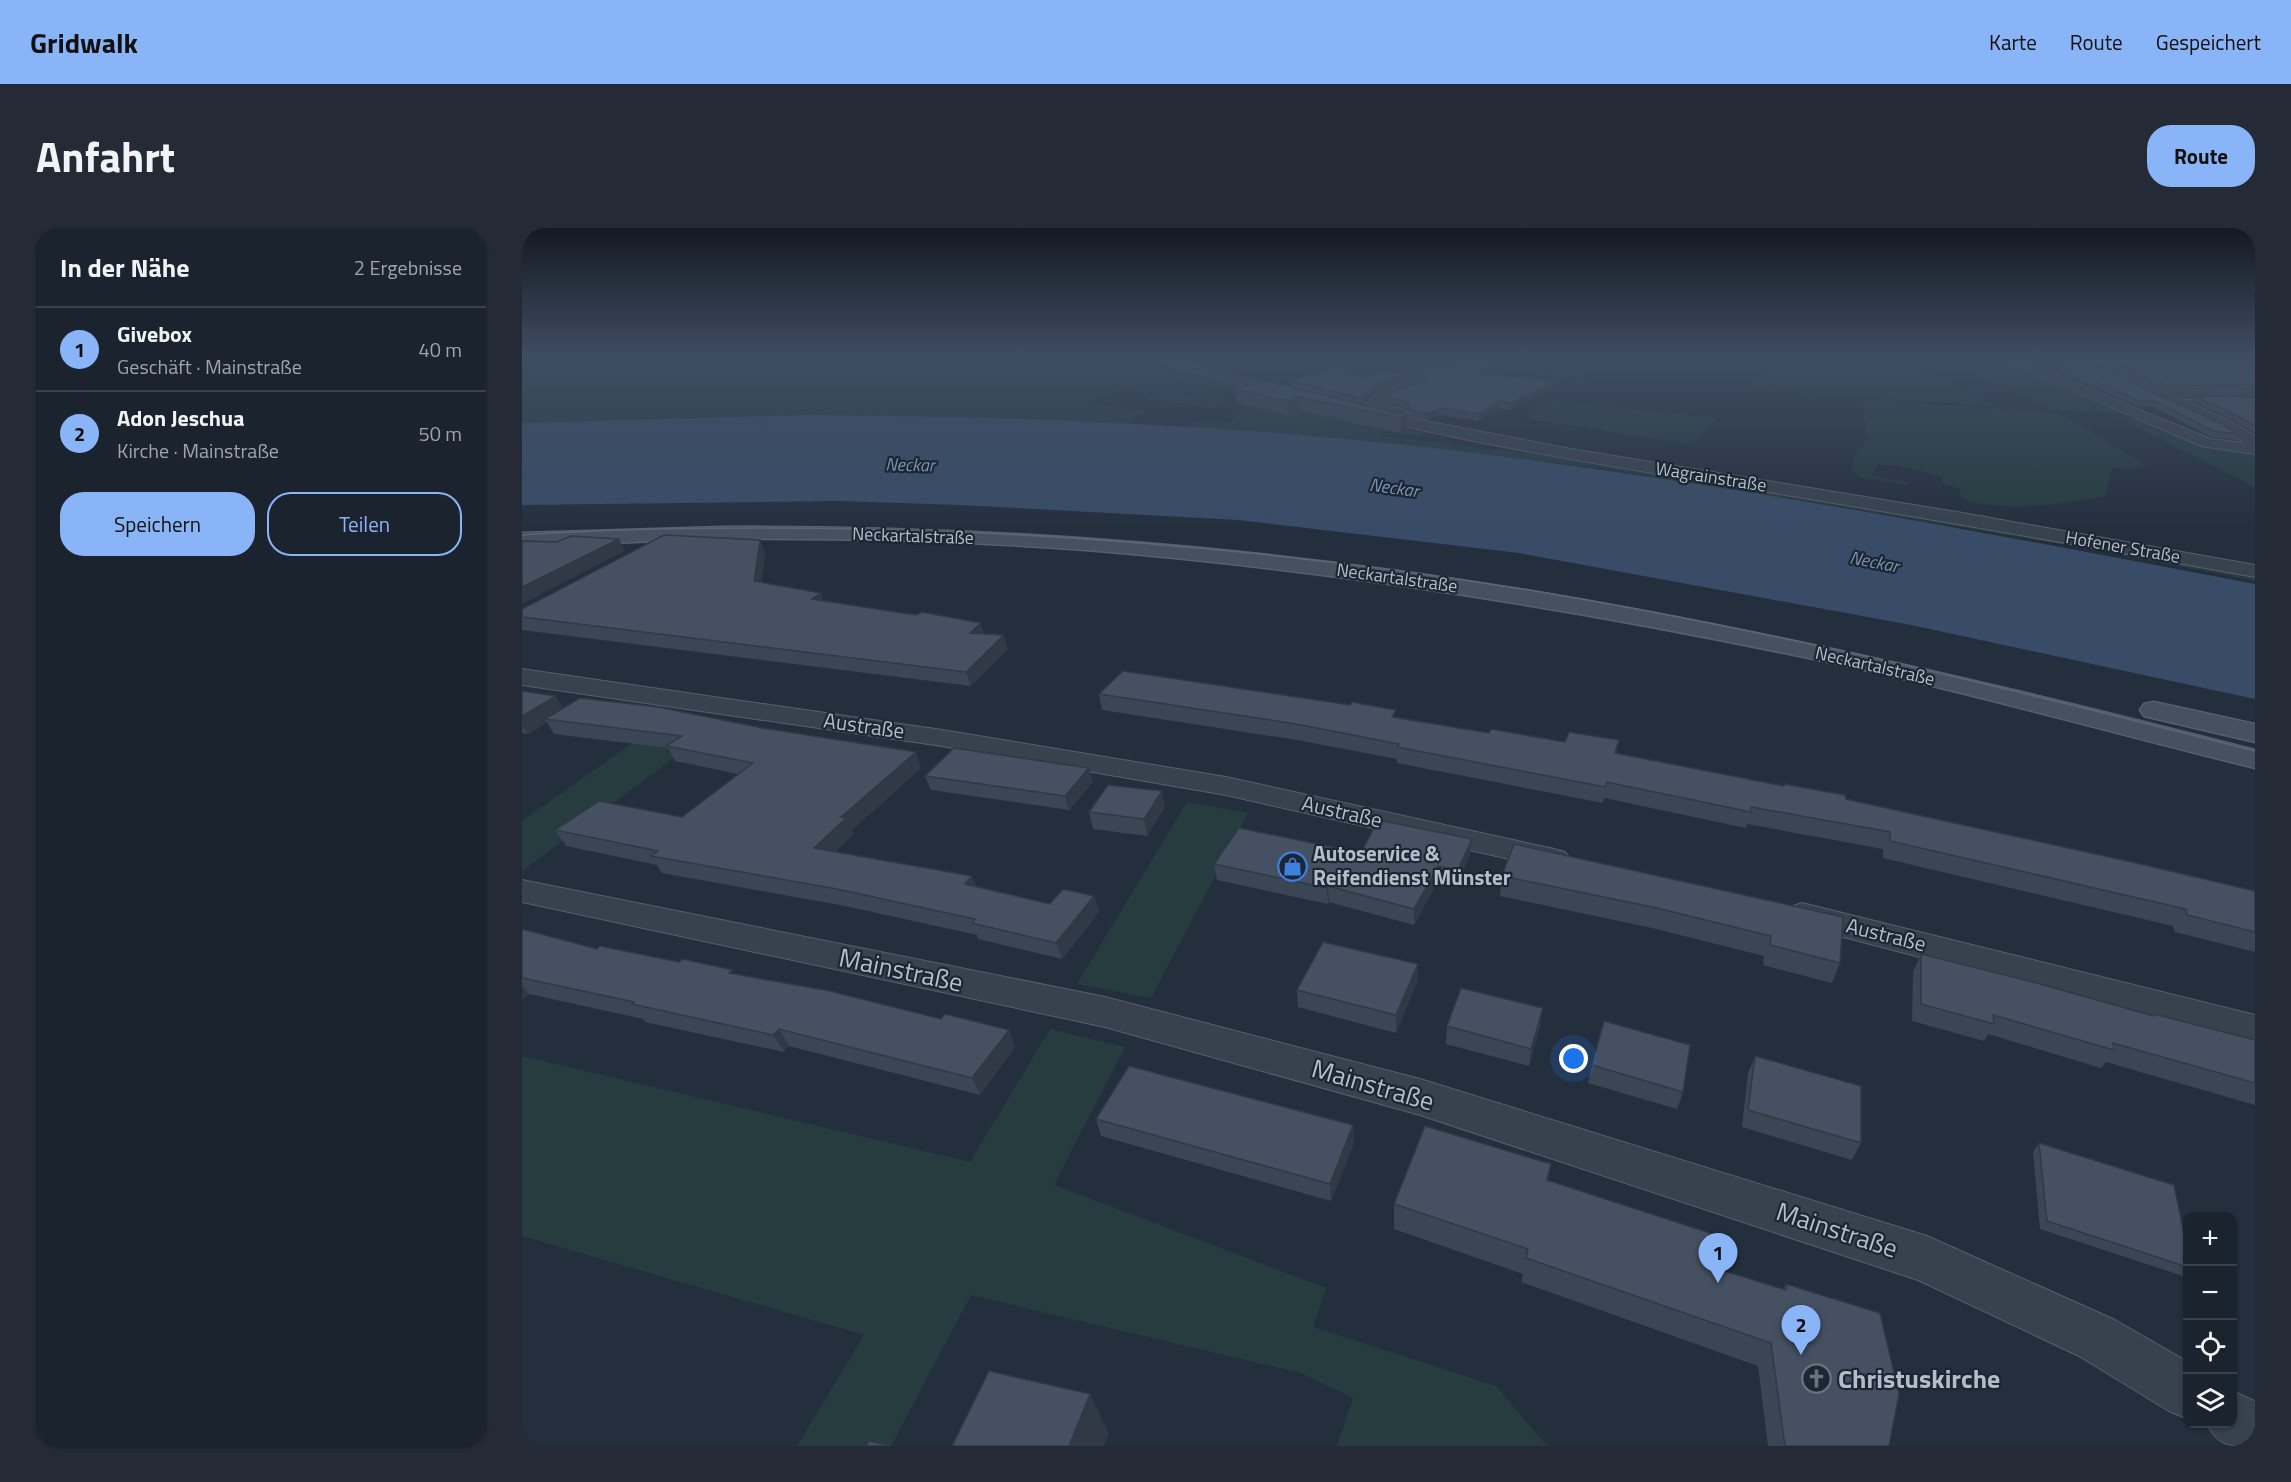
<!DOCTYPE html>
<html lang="de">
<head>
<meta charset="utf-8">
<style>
	:root { --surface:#1b232e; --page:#242b36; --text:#f1f3f6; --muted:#a0a4aa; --line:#39404a; --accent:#8ab4f8 }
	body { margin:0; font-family:"Titillium Web",sans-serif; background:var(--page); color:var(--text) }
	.controls { position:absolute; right:18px; bottom:18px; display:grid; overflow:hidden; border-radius:12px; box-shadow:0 2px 4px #0004 }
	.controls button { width:54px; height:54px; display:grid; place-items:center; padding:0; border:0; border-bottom:2px solid var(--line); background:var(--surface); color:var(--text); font:30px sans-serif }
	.you { position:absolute; left:1052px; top:831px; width:21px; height:21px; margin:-15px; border:4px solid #fff; border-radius:50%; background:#1a73e8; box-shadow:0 0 0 9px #1a73e833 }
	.badge { display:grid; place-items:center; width:39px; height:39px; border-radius:50%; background:var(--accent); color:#111; font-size:20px; font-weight:700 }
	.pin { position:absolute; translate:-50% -50px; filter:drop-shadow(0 2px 3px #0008) }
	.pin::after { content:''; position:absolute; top:32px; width:21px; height:18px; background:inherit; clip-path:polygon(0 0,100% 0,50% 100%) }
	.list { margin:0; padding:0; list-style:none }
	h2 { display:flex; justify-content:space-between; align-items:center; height:78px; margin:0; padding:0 24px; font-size:26px }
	h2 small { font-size:20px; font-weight:400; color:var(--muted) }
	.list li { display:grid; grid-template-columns:39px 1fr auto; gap:18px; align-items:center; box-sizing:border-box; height:84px; padding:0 24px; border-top:2px solid var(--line) }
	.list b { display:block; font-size:22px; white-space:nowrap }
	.list p { margin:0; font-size:20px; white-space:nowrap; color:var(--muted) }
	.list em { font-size:20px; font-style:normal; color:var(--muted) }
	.actions { display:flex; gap:12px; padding:18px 24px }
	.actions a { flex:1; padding:14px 0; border:2px solid var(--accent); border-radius:24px; text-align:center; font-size:21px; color:var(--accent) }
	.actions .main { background:var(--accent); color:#111 }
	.icon { flex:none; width:33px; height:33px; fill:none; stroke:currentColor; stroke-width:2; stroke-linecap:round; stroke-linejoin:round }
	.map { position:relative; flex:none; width:1733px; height:1218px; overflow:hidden; border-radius:24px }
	header { display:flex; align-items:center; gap:36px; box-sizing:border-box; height:84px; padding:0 30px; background:var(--accent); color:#111 }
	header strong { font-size:28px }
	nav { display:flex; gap:33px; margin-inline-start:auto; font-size:21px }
	.intro { display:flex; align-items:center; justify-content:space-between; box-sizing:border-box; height:144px; padding:0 36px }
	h1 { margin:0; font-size:42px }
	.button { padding:15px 27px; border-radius:24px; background:var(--accent); color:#111; font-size:21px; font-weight:700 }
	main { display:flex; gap:36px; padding:0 36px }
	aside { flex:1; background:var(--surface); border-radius:24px; box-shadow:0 2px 4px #0004 }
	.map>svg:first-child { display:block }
</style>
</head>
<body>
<header>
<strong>Gridwalk</strong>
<nav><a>Karte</a><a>Route</a><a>Gespeichert</a></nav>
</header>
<div class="intro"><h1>Anfahrt</h1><a class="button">Route</a></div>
<main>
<aside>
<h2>In der Nähe<small>2 Ergebnisse</small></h2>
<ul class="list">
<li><span class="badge">1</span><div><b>Givebox</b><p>Geschäft · Mainstraße</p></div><em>40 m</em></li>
<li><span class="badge">2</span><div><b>Adon Jeschua</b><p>Kirche · Mainstraße</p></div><em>50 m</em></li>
</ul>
<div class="actions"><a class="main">Speichern</a><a>Teilen</a></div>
</aside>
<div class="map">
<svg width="1733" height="1218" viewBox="0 0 1733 1218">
	<rect width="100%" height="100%" fill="#242f3e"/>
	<g fill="#263c3f">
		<polygon points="0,130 605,130 917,209 879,206 885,203 868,199 857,208 1007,225 1076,236 1072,236 1421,292 1733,348 1733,353 1574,322 1081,240 815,210 666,199 673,193 707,195 734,168 648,151 601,161 558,178 573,176 624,183 605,196 408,188 296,188 0,197"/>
		<polygon points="635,130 729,130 695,143 720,149 715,150"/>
		<polygon points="923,130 1077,130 1063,150 918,134"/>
		<polygon points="1257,130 1378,130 1473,178 1224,161"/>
		<polygon points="1420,130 1470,130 1604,186 1529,181"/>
		<polygon points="640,163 707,172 690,180 622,170"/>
		<path d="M1341,172L1537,185L1624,237L1615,241L1589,240L1584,268C1546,276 1475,286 1440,270L1437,260L1420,255V249C1399,244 1376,235 1355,237L1350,248L1386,254L1385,257L1337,249L1330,241L1331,228L1347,209L1344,207Z"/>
		<polygon points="1028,173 1195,190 1169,216 1004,191"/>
		<polygon points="1592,188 1612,190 1681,218 1733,224 1733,259"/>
		<polygon points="146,490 196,497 0,643 0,593"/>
		<polygon points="665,574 726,585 629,770 555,756"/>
		<polygon points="528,801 603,819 532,957 804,1060 791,1099 974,1158 1025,1218 815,1218 831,1170 779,1145 449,1067 369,1218 275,1218 342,1107 0,1008 0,828 448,934"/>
	</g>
	<path fill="#394c67" d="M287,187C463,188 638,194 814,210C1123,239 1428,298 1733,356V471L1389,397L997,325L717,292L439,277L315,273L0,277V195Z"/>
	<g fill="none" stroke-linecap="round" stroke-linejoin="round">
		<defs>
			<g id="street">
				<polygon points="621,130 643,130 775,164 777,167 770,171"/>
				<polygon points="1476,130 1493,130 1688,211 1722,215 1696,198 1548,130 1565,130 1645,165 1650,163 1733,164 1733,172 1659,171 1706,192 1733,208 1733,226 1679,218"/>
				<path d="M897,151L904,155L902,158L870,167L861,175L884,183L886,186L883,189L1049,221L1435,284L1733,337V349C1568,319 1404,290 1239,263C1105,240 971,221 840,188L838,185L845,181L860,184L844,176L860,161Z"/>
				<polygon points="0,441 420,502 704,549 1032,621 1043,624 1048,631 1043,638 1032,641 704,567 420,518 0,457"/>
				<polygon points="0,652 583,769 898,851 1405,1008 1593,1092 1666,1134 1666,1191 1647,1183 1557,1128 1396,1052 898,887 583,799 0,674"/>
				<polygon points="1280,675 1733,787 1733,817 1268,695 1263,687 1268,679"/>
				<path d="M1710,1163L1733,1173V1218C1707,1218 1696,1218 1685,1196H1710Z"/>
			</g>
			<g id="secondary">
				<path d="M200,299C471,297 742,319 1009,363C1253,404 1493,460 1733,522V540C1587,504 1443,463 1296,432C1054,381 811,342 564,322C444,313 323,310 203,311C135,312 68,317 0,317V305Z"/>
				<polygon points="1632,474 1733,496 1733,514 1622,488 1618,482 1622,476"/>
			</g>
		</defs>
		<use href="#street" stroke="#565f6c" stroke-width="2"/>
		<use href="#secondary" stroke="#565f6c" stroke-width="3"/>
		<use href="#street" fill="#38414e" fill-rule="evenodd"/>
		<use href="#secondary" fill="#465061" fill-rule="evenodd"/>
		<path stroke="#5a6575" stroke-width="1.5" d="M0,307C112,299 223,299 335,301C564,305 793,327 1019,364C1259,404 1497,463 1733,523"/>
	</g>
	<g fill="#3b4654">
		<polygon points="1532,130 1555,130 1716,206 1713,212 1689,209 1629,178 1614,178 1537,143 1540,135"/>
		<polygon points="1571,130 1733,130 1733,162 1645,163"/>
		<polygon points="899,138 924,143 1035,153 1034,159 988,182 978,180 956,193 919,187 904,192 887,189 887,184 885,181 865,174 865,168 904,153 898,149 859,159 842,174 842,177 885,187 885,202 879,205 778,183 767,187 714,175 713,161 771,159 770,153 824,146 840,150 875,146"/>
		<polygon points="1672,168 1733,169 1733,205 1707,190 1670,173"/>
		<polygon points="243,325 239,354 302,373 462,406 486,421 449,458 0,402 0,381"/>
		<polygon points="0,463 41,480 399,540 330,602 331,606 313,624 450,648 454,658 528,676 572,668 577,684 540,731 456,711 455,707 323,678 140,645 135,637 44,618 33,602 160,589 216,546 153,533 146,520 32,506 25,494 6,506 0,505"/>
		<polygon points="577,466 874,489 967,505 1043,514 1097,512 1094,525 1324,571 1733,663 1733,724 1653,704 1651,698 1361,630 1361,621 1225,596 1224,600 1082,570 1081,575 875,535 875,531 775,512 580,482"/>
		<polygon points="403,548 571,554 547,582 409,562"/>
		<polygon points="643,579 625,608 571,601 567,584"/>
		<polygon points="839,625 948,626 935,658 915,654 892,697 807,674 806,676 695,652 692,636"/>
		<polygon points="980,648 1321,689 1318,735 1310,755 1241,737 1242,728 1130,700 978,668"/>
		<polygon points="0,702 75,721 214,747 493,819 458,867 267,818 262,824 123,794 121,791 7,766 0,772"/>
		<polygon points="1399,726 1631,787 1632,786 1733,812 1733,877 1584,834 1579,840 1466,806 1462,813 1390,793 1391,744"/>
		<polygon points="895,754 874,805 776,779 775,762"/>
		<polygon points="925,798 1018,798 1007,838 924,816"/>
		<polygon points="1233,828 1339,915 1330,932 1220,899 1226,845"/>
		<polygon points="1070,837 1161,864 1155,881 1066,855"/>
		<polygon points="574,891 832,915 809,973 579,908"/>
		<polygon points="1517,915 1665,1020 1665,1044 1661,1048 1518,1001 1511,924"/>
		<polygon points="1029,936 1026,952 1186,1038 1261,1061 1264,1056 1367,1218 1246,1218 1236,1138 999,1054 1001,1046 872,1001 872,976"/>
	</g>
	<g fill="#303945">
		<polygon points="966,130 971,130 954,152 954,146"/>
		<polygon points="898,143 898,149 859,159 842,174 842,168 859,153"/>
		<polygon points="1035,153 1034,159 988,182 989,175"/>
		<polygon points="777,169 778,183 767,187 766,173"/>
		<polygon points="978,173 978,180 956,193 956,186"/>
		<polygon points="919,180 919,187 904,192 905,186"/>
		<polygon points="885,187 885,202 879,205 879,190"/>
		<polygon points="97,311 103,323 0,376 0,359"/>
		<polygon points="238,312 243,325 238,366 232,353"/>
		<polygon points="299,365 304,379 290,371"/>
		<polygon points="459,395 463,409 448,405"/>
		<polygon points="482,407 486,421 449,458 444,444"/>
		<polygon points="34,468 43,483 23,491 25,494 6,506 0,497 0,488"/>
		<polygon points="394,524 399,540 330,602 331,606 300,637 292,620 319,589"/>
		<polygon points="567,540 571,554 547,582 543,568"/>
		<polygon points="640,563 643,579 625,608 622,591"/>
		<polygon points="950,611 948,626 935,658 936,642"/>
		<polygon points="916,638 915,654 892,697 892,681"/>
		<polygon points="450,648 456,664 443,656"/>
		<polygon points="806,658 807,674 806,676 805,660"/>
		<polygon points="572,668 577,684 540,731 534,715"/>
		<polygon points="896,736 895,754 874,805 874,787"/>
		<polygon points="0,758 7,766 0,772"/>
		<polygon points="1021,780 1018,798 1007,838 1009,821"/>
		<polygon points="257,801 267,818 262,824 251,807"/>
		<polygon points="487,802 493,819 458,867 450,850"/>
		<polygon points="831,897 832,915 809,973 808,956"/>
		<polygon points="568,1166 587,1206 582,1218 547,1218"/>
	</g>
	<g fill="#455162" stroke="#303945" stroke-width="1.5">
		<polygon points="940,130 966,130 954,146 1035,153 989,175 978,173 956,186 919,180 905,186 887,182 888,180 885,174 865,168 871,163 904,153 906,148 898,143 859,153 842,168 842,171 770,153 822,139 824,146 840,150 862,143 875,146 899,138 924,143"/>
		<polygon points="1542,130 1555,130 1698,195 1716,206 1691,203 1632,173 1616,173 1539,138"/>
		<polygon points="1584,130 1733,130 1733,157 1647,158"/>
		<polygon points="744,153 885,187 879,190 777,169 766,173 713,161"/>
		<polygon points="1672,168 1733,169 1733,198 1710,185"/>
		<polygon points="142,307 238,312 232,353 299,365 290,371 394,387 400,384 459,395 448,405 482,407 444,444 0,389 0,381"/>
		<polygon points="49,308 97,311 0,359 0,313 35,314"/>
		<polygon points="601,443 828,477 830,474 874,482 870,489 967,505 969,501 1043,514 1047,504 1097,512 1093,525 1262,558 1262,556 1323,567 1324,571 1623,637 1733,663 1733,704 1665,687 1664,681 1368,613 1368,604 1229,579 1229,584 1085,554 1083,559 875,519 877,516 774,496 577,466"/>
		<polygon points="0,463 34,468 0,488"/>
		<polygon points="58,470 136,479 241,500 394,524 319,589 324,590 292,620 450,648 443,656 528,676 541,661 572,668 534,715 450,695 453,691 315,661 129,628 136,623 33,602 77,573 160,589 231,535 144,518 160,508 23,491"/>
		<polygon points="432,520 567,540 543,568 403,548"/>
		<polygon points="586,557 640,563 622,591 567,584"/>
		<polygon points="856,592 950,611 936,642 916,638 892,681 806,658 805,660 692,636 717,600 839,625"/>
		<polygon points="992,616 1321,689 1318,735 1248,717 1249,708 1135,680 980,648"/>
		<polygon points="0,701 75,721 78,718 157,734 161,731 211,742 207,745 308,763 419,791 423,786 487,802 450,850 257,801 251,807 110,776 112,774 0,750"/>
		<polygon points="801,714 896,736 874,787 775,762"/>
		<polygon points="1399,726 1511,754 1632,788 1632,786 1733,812 1733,855 1591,815 1592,822 1471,787 1472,796 1399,776"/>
		<polygon points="939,760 1021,780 1009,821 925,798"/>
		<polygon points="1082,793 1168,817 1161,864 1070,837"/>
		<polygon points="1233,828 1339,858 1339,915 1226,882"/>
		<polygon points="607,838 831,897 808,956 574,891"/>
		<polygon points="903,898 1029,936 1025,952 1191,1006 1186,1038 1264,1062 1264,1056 1358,1085 1377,1166 1367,1218 1263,1218 1249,1115 1004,1030 1006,1021 872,976"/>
		<polygon points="1517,915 1652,957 1665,1020 1665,1039 1525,993"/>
		<polygon points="467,1143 568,1166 547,1218 430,1218"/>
		<polygon points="347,1213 370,1218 344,1218"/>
	</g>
	<linearGradient id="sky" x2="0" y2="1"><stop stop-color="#141a22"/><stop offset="0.43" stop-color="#3f4d63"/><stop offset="1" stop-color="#3f4d63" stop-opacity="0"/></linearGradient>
	<rect width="1733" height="301" fill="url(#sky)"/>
	<defs>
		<symbol id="shop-ring" viewBox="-11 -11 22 22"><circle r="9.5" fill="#1d2633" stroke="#3f7fe0" stroke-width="1.5"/><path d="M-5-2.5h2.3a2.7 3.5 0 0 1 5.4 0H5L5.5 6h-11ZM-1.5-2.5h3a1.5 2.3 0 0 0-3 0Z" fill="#3f7fe0"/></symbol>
		<symbol id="church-ring" viewBox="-11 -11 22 22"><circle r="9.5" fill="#1d2633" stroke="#6b7280" stroke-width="1.5"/><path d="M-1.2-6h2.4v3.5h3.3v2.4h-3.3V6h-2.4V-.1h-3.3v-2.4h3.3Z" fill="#6b7280"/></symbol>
	</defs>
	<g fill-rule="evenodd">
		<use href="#shop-ring" x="754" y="622" width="33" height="33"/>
		<use href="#church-ring" x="1278" y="1134" width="33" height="33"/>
	</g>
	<g text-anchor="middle" stroke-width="4.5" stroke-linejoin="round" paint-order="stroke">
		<g font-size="18" font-style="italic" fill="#7c92b1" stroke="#1d2633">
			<text transform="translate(388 237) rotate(1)" y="6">Neckar</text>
			<text transform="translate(872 260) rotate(8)" y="6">Neckar</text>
			<text transform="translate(1352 334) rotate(11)" y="6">Neckar</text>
		</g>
		<g font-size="18" fill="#b4bcc9" stroke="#1d2633">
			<text transform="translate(1189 249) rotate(9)" y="6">Wagrainstraße</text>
			<text transform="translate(391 308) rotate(2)" y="6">Neckartalstraße</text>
			<text transform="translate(1601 319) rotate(10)" y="6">Hofener Straße</text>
			<text transform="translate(875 350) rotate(8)" y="6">Neckartalstraße</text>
			<text transform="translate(1353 438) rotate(13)" y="6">Neckartalstraße</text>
		</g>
		<g font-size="21" fill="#b4bcc9" stroke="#1d2633">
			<text transform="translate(342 498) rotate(8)" y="7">Austraße</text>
			<text transform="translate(820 584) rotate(13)" y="7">Austraße</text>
			<text transform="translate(1364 707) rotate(14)" y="7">Austraße</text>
		</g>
		<g font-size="21" font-weight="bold" fill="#b4bcc9" stroke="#1d2633" text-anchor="start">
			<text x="791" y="633">Autoservice &amp;<tspan x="791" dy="24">Reifendienst Münster</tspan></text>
		</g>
		<g font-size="26" fill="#b4bcc9" stroke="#1d2633">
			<text transform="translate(379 742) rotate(12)" y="9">Mainstraße</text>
			<text transform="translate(851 857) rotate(16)" y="9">Mainstraße</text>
			<text transform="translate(1315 1002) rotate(18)" y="9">Mainstraße</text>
		</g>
		<g font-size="26" font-weight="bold" fill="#b4bcc9" stroke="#1d2633" text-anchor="start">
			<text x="1316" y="1160">Christuskirche</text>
		</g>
	</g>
</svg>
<div class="controls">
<button>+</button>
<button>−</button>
<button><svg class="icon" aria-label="locate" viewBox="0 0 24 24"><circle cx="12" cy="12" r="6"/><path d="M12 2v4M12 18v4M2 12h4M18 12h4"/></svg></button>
<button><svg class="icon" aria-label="layers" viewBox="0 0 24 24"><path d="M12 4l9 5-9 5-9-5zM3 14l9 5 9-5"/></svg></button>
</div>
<div class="you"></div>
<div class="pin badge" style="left:1196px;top:1055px">1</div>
<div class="pin badge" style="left:1279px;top:1127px">2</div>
</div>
</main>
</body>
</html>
